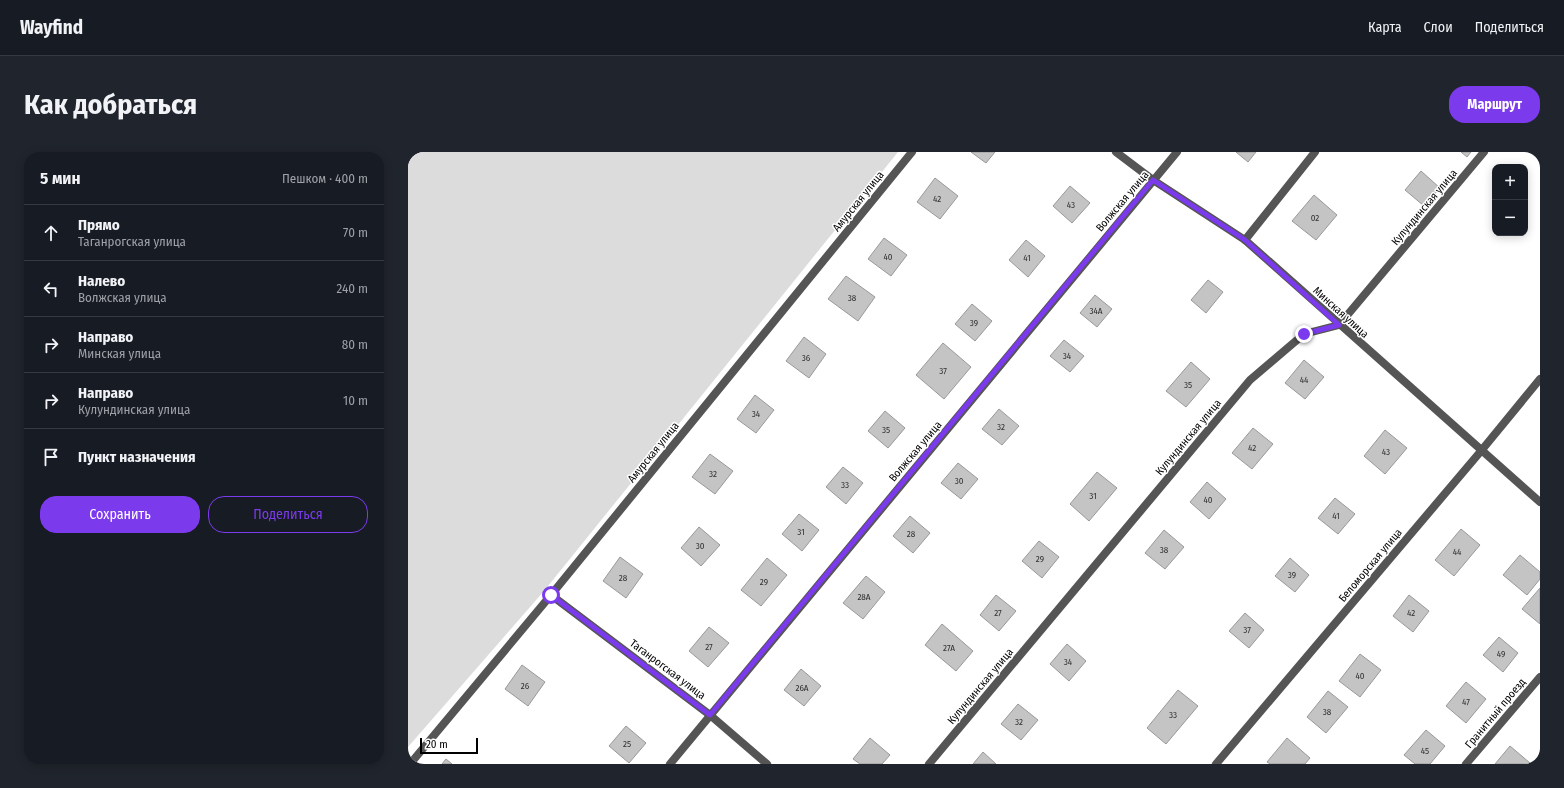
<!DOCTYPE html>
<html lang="ru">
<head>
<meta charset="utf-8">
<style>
	:root { --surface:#171b24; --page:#20242c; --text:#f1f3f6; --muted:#9ea1a6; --line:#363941; --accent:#7c3aed }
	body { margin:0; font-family:"Fira Sans Condensed",sans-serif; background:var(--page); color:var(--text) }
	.controls { position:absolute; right:12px; top:12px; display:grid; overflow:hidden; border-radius:8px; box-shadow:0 2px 10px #0003 }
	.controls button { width:36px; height:36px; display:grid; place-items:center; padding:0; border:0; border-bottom:1px solid var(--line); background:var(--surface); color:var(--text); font:20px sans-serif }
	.scale { position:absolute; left:12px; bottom:10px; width:58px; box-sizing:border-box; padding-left:4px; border:2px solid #000; border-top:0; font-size:11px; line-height:14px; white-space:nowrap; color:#000; -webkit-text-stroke:3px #fff; paint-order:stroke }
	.stop { position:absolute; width:12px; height:12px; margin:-9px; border:3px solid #7c3aed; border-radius:50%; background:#fff }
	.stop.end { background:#7c3aed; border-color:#fff; box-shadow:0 1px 4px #0008 }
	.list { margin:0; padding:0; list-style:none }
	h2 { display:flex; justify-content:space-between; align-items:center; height:52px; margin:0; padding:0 16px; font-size:17px }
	h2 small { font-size:13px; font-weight:400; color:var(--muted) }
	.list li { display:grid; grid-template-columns:26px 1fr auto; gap:12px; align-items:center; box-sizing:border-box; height:56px; padding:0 16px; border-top:1px solid var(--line) }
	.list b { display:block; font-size:15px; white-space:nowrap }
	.list p { margin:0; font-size:13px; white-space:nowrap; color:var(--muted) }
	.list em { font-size:13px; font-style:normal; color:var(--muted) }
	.actions { display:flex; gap:8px; padding:12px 16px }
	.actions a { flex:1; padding:9px 0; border:1px solid var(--accent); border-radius:16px; text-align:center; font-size:14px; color:var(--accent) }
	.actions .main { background:var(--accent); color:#fff }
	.icon { flex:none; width:22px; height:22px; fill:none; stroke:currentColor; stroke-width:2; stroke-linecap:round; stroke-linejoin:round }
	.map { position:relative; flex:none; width:1132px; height:612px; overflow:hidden; border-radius:16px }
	header { display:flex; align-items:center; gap:24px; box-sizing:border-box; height:56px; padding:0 20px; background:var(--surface); border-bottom:1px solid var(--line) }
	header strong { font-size:19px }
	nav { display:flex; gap:22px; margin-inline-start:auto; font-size:14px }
	.intro { display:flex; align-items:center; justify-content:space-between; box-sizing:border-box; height:96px; padding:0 24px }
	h1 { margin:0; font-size:28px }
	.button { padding:10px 18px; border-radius:16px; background:var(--accent); color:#fff; font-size:14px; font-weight:700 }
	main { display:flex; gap:24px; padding:0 24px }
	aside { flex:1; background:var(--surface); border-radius:16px; box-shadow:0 2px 10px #0003 }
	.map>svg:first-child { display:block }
</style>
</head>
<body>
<header>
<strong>Wayfind</strong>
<nav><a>Карта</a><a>Слои</a><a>Поделиться</a></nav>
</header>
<div class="intro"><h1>Как добраться</h1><a class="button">Маршрут</a></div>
<main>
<aside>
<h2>5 мин<small>Пешком · 400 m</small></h2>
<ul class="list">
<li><svg class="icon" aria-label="ahead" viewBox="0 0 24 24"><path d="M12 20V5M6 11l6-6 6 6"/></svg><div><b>Прямо</b><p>Таганрогская улица</p></div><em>70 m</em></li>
<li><svg class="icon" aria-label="left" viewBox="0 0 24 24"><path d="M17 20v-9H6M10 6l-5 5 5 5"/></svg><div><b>Налево</b><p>Волжская улица</p></div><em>240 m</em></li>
<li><svg class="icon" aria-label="right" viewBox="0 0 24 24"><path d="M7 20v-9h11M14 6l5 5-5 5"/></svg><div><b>Направо</b><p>Минская улица</p></div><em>80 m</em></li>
<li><svg class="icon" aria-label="right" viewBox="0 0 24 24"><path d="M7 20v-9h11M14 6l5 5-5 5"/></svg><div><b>Направо</b><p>Кулундинская улица</p></div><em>10 m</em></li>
<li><svg class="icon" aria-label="arrive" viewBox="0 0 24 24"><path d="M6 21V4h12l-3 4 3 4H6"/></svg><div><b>Пункт назначения</b></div></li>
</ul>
<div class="actions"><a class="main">Сохранить</a><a>Поделиться</a></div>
</aside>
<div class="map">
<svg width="1132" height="612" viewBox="0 0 1132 612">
	<rect width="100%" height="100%" fill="#fff"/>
	<polygon fill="#dcdcdc" points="0,0 490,0 136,439 0,595"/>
	<g fill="#c4c4c4" stroke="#999">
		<polygon points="563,0 587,0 578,11"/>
		<polygon points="828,0 848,0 840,10"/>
		<polygon points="1053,0 1063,0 1059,5"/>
		<polygon points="1013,19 1032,36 1016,54 997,38"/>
		<polygon points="527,26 550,44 532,67 509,50"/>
		<polygon points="662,34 682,51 664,71 645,54"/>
		<polygon points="906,43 929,63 908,88 884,69"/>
		<polygon points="476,86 499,103 483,124 460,107"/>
		<polygon points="618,88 637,104 620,125 601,108"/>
		<polygon points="438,124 467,145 450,169 420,147"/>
		<polygon points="800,128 815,140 798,161 783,148"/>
		<polygon points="687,143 704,157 689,175 672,161"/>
		<polygon points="564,152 584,169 567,189 547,172"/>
		<polygon points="396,185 418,202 401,226 378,209"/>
		<polygon points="656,188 676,204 662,220 642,204"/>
		<polygon points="535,191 563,215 536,247 508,223"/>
		<polygon points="896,208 916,225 897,247 877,231"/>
		<polygon points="783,210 802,227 778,255 758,239"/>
		<polygon points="347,243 366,258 348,281 329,267"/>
		<polygon points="591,257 611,274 594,293 574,277"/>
		<polygon points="477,259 497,276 480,296 460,279"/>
		<polygon points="845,276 865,292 844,317 824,301"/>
		<polygon points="977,278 999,296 977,322 956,304"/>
		<polygon points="302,302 325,319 307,342 284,325"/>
		<polygon points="550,311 570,327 553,347 533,331"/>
		<polygon points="435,315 455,331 438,352 418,335"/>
		<polygon points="689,320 709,336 681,369 662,352"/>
		<polygon points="799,330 818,347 801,367 782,350"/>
		<polygon points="927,346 947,362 930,382 910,366"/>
		<polygon points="391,362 411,378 394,399 374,382"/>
		<polygon points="502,364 522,381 505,401 485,384"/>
		<polygon points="291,375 312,393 293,414 273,396"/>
		<polygon points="1053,377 1072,393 1046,424 1027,408"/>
		<polygon points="756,378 776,395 757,417 737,401"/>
		<polygon points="631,389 651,405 634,426 614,409"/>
		<polygon points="1112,403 1132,420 1132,427 1119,443 1095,423"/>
		<polygon points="212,405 235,422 218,446 195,429"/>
		<polygon points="359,406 379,423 353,454 333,438"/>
		<polygon points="882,406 901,423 887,440 867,424"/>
		<polygon points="458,424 477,440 455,467 435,451"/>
		<polygon points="1132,436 1132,472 1114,457"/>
		<polygon points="588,443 608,459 591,479 572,463"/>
		<polygon points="1001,443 1021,459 1005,480 985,464"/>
		<polygon points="837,461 856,478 841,496 821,479"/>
		<polygon points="534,472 565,499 548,519 517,493"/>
		<polygon points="301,475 321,491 300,515 281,499"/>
		<polygon points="1091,485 1110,501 1095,520 1075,503"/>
		<polygon points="659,492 678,509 661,529 642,512"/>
		<polygon points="952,502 973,518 952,545 931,529"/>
		<polygon points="114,513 137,530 120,554 97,537"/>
		<polygon points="393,517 413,534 396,554 376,538"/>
		<polygon points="1058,530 1078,547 1058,571 1038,554"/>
		<polygon points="770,538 790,554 758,592 739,576"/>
		<polygon points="920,539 940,555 918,581 899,565"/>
		<polygon points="610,552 630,568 613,588 593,572"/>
		<polygon points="218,574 238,591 221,611 201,594"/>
		<polygon points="1018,578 1037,594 1022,612 1007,612 996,603"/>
		<polygon points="462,586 482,603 474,612 452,612 445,607"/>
		<polygon points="879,586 902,606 897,612 862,612 859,610"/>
		<polygon points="1102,594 1122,611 1120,612 1087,612"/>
		<polygon points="575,600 588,612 565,612"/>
		<polygon points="38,607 44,612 34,612"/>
	</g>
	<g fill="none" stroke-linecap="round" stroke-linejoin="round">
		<g stroke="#555" stroke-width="8">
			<polyline points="708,0 745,28 837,88 1132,350"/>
			<polyline points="837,88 907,0"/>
			<polyline points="143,443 302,563 359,612"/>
			<polyline points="2,612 143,443 504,0"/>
			<polyline points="262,612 769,0"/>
			<polyline points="521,612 842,228 896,182 931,173 1076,0"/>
			<polyline points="808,612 1073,299 1132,227"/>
			<polyline points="1058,612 1132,525"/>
		</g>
	</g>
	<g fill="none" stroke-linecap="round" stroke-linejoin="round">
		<polyline stroke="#7c3aed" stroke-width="5" points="143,443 302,563 745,28 837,88 931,173 896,182"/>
	</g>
	<g text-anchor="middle" stroke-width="3" stroke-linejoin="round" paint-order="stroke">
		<g font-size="9" fill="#313131">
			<text x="529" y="50">42</text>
			<text x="663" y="56">43</text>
			<text x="907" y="69">02</text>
			<text x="480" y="108">40</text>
			<text x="619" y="109">41</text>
			<text x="444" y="149">38</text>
			<text x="688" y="162">34А</text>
			<text x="566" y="174">39</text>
			<text x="659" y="207">34</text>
			<text x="398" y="209">36</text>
			<text x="535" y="222">37</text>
			<text x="896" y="231">44</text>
			<text x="780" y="236">35</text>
			<text x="348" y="265">34</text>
			<text x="593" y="278">32</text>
			<text x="478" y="281">35</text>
			<text x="844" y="299">42</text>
			<text x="978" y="303">43</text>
			<text x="305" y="325">32</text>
			<text x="551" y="332">30</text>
			<text x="437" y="336">33</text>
			<text x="685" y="347">31</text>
			<text x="800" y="351">40</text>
			<text x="928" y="367">41</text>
			<text x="393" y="383">31</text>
			<text x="503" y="385">28</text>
			<text x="292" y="397">30</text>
			<text x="756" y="401">38</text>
			<text x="1049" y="403">44</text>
			<text x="632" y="410">29</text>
			<text x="884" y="426">39</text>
			<text x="215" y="429">28</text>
			<text x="356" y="433">29</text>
			<text x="456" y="448">28А</text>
			<text x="590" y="464">27</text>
			<text x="1003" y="464">42</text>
			<text x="839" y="481">37</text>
			<text x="301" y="498">27</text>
			<text x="541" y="499">27А</text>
			<text x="1093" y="505">49</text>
			<text x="660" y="513">34</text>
			<text x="952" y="527">40</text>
			<text x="117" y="537">26</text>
			<text x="394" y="539">26А</text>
			<text x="1058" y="553">47</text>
			<text x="919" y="563">38</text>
			<text x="765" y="566">33</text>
			<text x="611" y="573">32</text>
			<text x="219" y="595">25</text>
			<text x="1017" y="602">45</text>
		</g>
		<g font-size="11" fill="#000" stroke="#fff">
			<text transform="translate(450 49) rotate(-51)" y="4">Амурская улица</text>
			<text transform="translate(714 49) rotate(-50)" y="4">Волжская улица</text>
			<text transform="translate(1016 55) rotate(-50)" y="4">Кулундинская улица</text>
			<text transform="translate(933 160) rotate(42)" y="4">Минская улица</text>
			<text transform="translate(780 285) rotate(-50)" y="4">Кулундинская улица</text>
			<text transform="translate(507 299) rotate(-50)" y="4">Волжская улица</text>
			<text transform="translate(245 300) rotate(-51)" y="4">Амурская улица</text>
			<text transform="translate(962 413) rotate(-50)" y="4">Беломорская улица</text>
			<text transform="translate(260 517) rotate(37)" y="4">Таганрогская улица</text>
			<text transform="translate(572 534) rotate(-50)" y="4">Кулундинская улица</text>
			<text transform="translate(1087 561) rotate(-50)" y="4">Гранитный проезд</text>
		</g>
	</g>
</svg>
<div class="controls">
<button>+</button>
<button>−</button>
</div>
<div class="scale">20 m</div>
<div class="stop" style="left:143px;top:443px"></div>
<div class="stop end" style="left:896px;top:182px"></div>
</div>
</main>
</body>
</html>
